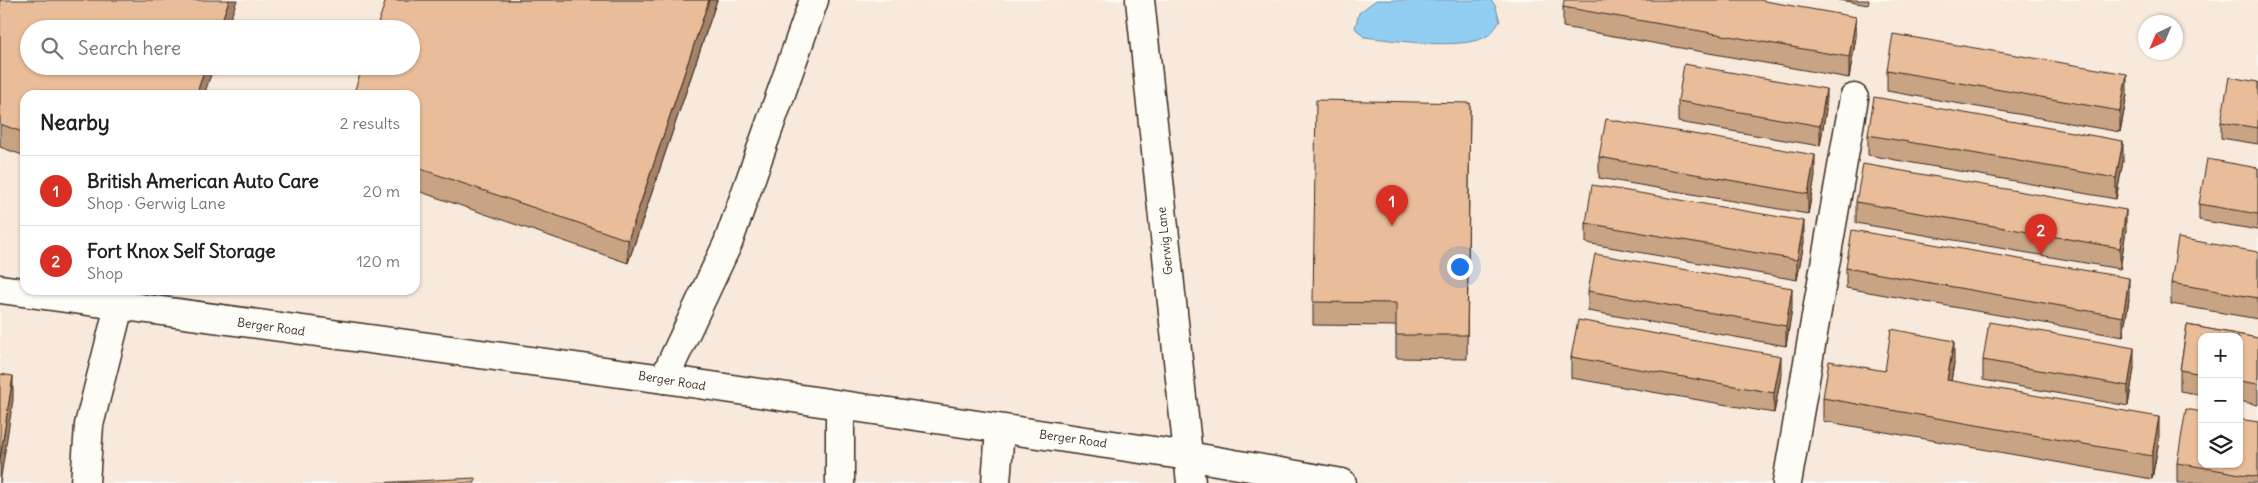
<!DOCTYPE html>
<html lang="en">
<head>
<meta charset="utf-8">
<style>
	:root { --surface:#fff; --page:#f2f2f2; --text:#202124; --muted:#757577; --line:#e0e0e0; --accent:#d93025 }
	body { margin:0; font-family:Delius,sans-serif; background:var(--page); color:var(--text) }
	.controls { position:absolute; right:15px; bottom:15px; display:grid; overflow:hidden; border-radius:10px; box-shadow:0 1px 4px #0004 }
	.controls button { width:45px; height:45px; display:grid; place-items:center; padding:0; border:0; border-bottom:1px solid var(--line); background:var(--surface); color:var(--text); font:25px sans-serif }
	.compass { position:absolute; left:2138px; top:15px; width:45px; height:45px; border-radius:50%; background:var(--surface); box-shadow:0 1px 4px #0004; rotate:224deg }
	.you { position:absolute; left:1459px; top:266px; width:18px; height:18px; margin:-12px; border:4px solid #fff; border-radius:50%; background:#1a73e8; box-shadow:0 0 0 8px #1a73e833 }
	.badge { display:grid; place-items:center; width:32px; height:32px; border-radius:50%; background:var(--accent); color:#fff; font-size:16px; font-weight:700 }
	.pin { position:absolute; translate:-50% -41px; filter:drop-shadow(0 1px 2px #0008) }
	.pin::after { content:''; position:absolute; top:26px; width:18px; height:15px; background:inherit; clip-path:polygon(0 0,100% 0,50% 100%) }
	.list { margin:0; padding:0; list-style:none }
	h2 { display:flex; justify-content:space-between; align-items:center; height:65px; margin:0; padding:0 20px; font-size:21px }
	h2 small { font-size:16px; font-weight:400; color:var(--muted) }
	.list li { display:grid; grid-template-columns:32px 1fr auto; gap:15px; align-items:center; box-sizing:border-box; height:70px; padding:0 20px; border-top:1px solid var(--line) }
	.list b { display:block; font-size:19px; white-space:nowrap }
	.list p { margin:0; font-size:16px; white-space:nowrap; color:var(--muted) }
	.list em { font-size:16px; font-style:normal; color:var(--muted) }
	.icon { flex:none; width:28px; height:28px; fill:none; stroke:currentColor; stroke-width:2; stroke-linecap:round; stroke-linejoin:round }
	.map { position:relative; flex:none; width:2258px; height:483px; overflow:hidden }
	.search { position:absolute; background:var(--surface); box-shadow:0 1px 4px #0004; left:20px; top:20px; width:400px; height:55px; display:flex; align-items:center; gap:12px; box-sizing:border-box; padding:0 18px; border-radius:28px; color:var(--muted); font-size:19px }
	.panel { position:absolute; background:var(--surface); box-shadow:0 1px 4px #0004; left:20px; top:90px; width:400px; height:205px; border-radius:15px }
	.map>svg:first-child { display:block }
</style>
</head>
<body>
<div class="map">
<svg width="2258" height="483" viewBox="0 0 2258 483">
	<rect width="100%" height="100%" fill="#fdfcf7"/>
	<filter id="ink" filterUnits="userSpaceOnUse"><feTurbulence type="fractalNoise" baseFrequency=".02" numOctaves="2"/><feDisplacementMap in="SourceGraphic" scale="10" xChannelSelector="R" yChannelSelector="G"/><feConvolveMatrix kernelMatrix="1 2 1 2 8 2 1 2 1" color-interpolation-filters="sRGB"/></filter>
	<g filter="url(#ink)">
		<path fill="#f7e9db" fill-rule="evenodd" d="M0,0H2258V483H0ZM2146,22H2176V52H2146ZM29,29H411V66H29ZM25,95H415V290H25ZM2202,337H2239V464H2202Z"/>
		<path fill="#92cdf2" stroke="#6f8c9d" d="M1376,0H1490L1495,5L1500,21C1497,25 1494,30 1490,34C1468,52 1393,40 1364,37L1355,28L1359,13Z"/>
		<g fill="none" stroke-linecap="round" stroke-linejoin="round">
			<defs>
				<g id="minor">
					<polyline points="1140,0 1191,483"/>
					<polyline points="0,289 664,379 1188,456 1342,483"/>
					<polyline points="664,379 728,243 814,0"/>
					<polyline points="840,407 840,483"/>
					<polyline points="85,483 89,425 119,306"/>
					<polyline points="996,483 1000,429"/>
					<polyline points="1787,483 1854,98"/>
				</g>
			</defs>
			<use href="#minor" stroke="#3b2a1e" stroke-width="31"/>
			<use href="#minor" stroke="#fdfcf7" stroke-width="28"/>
		</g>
		<g fill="#c8a384" stroke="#3b2a1e">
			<polygon points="0,0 25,95 25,156 0,147"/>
			<polygon points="386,0 717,0 628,263 415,190 415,95"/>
			<polygon points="1839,0 1869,0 1868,5"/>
			<polygon points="1563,7 1856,37 1849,78 1563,27"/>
			<polygon points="1887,70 2127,95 2120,132 1887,91"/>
			<polygon points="2258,82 2258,144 2221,138 2221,122"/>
			<polygon points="1678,101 1826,109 1820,146 1678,122"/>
			<polygon points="1470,103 1467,359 1396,358 1396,326 1313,325 1313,302"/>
			<polygon points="1868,135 2123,161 2116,199 1868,155"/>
			<polygon points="1599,157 1815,176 1808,214 1599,178"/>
			<polygon points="2258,168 2258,230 2199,220 2199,204"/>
			<polygon points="1856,202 2126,230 2120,269 1856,223"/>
			<polygon points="1586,223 1804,242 1797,280 1586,243"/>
			<polygon points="2258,252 2258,319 2171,304 2171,283"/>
			<polygon points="1846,268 2129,299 2123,337 1846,288"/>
			<polygon points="1588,291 1792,308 1786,346 1588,311"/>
			<polygon points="2187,325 2258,338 2258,405 2239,401 2239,337 2202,337 2202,395 2180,391 2180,370"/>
			<polygon points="1571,357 1781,376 1774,413 1571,378"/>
			<polygon points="1983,360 2134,368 2128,406 1983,380"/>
			<polygon points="1954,364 1951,381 2159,440 2152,479 1823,421 1823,398 1885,371"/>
			<polygon points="2258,422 2258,483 2177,483 2177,463"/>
		</g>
		<g fill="#a3846b" stroke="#3b2a1e">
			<polygon points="229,0 237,0 227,29 219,29"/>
			<polygon points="709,0 717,0 628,263 628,240"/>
			<polygon points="1856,17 1856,37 1849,78 1849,57"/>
			<polygon points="206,66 214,66 204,95 196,95"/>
			<polygon points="2127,74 2127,95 2120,132 2120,111"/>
			<polygon points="1826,89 1826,109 1820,146 1820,126"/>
			<polygon points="2123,141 2123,161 2116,199 2116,178"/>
			<polygon points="1815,155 1815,176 1808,214 1808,194"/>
			<polygon points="2126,210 2126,230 2120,269 2120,248"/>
			<polygon points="1804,221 1804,242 1797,280 1797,260"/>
			<polygon points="2129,278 2129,299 2123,337 2123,317"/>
			<polygon points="1792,288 1792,308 1786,346 1786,326"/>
			<polygon points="1954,341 1954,364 1947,403 1947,380"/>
			<polygon points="2134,348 2134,368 2128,406 2128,386"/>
			<polygon points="1781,356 1781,376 1774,413 1774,393"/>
			<polygon points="13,376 13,400 0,483 0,459"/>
			<polygon points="2159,417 2159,440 2152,479 2152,456"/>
		</g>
		<g fill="#e9bd99" stroke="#3b2a1e">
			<polygon points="0,0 229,0 219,29 29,29 29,66 206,66 196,95 25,95 25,133 0,124"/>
			<polygon points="386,0 709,0 628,240 415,167 415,95 353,95 363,66 411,66 411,29 376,29"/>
			<polygon points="1564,0 1759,0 1856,17 1849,57 1563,7"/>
			<polygon points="1893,34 2127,74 2120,111 1887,70"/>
			<polygon points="1684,64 1826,89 1820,126 1678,101"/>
			<polygon points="2229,77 2258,82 2258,128 2221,122"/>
			<polygon points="1874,97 2123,141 2116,178 1868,135"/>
			<polygon points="1316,100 1470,103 1467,335 1396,335 1396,303 1313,302"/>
			<polygon points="1606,119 1815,155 1808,194 1599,157"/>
			<polygon points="2207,159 2258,168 2258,214 2199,204"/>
			<polygon points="1863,164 2126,210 2120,248 1856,202"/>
			<polygon points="1592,185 1804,221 1797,260 1586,223"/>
			<polygon points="1852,230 2129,278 2123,317 1846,268"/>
			<polygon points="2178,238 2258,252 2258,298 2171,283"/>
			<polygon points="1595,254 1792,288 1786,326 1588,291"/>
			<polygon points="1578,320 1781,356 1774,393 1571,357"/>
			<polygon points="1989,322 2134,348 2128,386 1983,360"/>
			<polygon points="2187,325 2258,338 2258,384 2239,381 2239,337 2202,337 2202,374 2180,370"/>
			<polygon points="1891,329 1954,341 1947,380 2159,417 2152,456 1823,398 1829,361 1885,371"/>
			<polygon points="0,374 13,376 0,459"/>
			<polygon points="2186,409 2202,412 2202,464 2239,464 2239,419 2258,422 2258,477 2177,463"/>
			<polygon points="475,478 475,483 375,483"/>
		</g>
	</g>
	<g text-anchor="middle" stroke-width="4.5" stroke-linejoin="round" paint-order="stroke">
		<g font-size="12" fill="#3b2a1e" stroke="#fdfcf7">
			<text transform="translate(1165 241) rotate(-96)" y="4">Gerwig Lane</text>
			<text transform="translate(271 327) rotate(8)" y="4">Berger Road</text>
			<text transform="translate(672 381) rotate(9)" y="4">Berger Road</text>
			<text transform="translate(1073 439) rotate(8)" y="4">Berger Road</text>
		</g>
	</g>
</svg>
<div class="controls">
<button>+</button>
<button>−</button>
<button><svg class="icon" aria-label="layers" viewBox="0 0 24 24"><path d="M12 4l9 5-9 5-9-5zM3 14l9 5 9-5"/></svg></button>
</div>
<svg class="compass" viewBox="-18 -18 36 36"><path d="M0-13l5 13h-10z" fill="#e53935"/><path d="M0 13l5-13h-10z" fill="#757577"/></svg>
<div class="you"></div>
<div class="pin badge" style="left:1392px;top:226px">1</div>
<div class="pin badge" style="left:2041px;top:255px">2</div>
<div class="search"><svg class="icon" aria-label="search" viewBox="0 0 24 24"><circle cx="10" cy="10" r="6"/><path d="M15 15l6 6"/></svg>Search here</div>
<section class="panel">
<h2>Nearby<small>2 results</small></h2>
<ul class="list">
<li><span class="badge">1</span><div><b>British American Auto Care</b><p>Shop · Gerwig Lane</p></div><em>20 m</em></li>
<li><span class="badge">2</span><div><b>Fort Knox Self Storage</b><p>Shop</p></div><em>120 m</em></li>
</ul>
</section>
</div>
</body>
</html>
